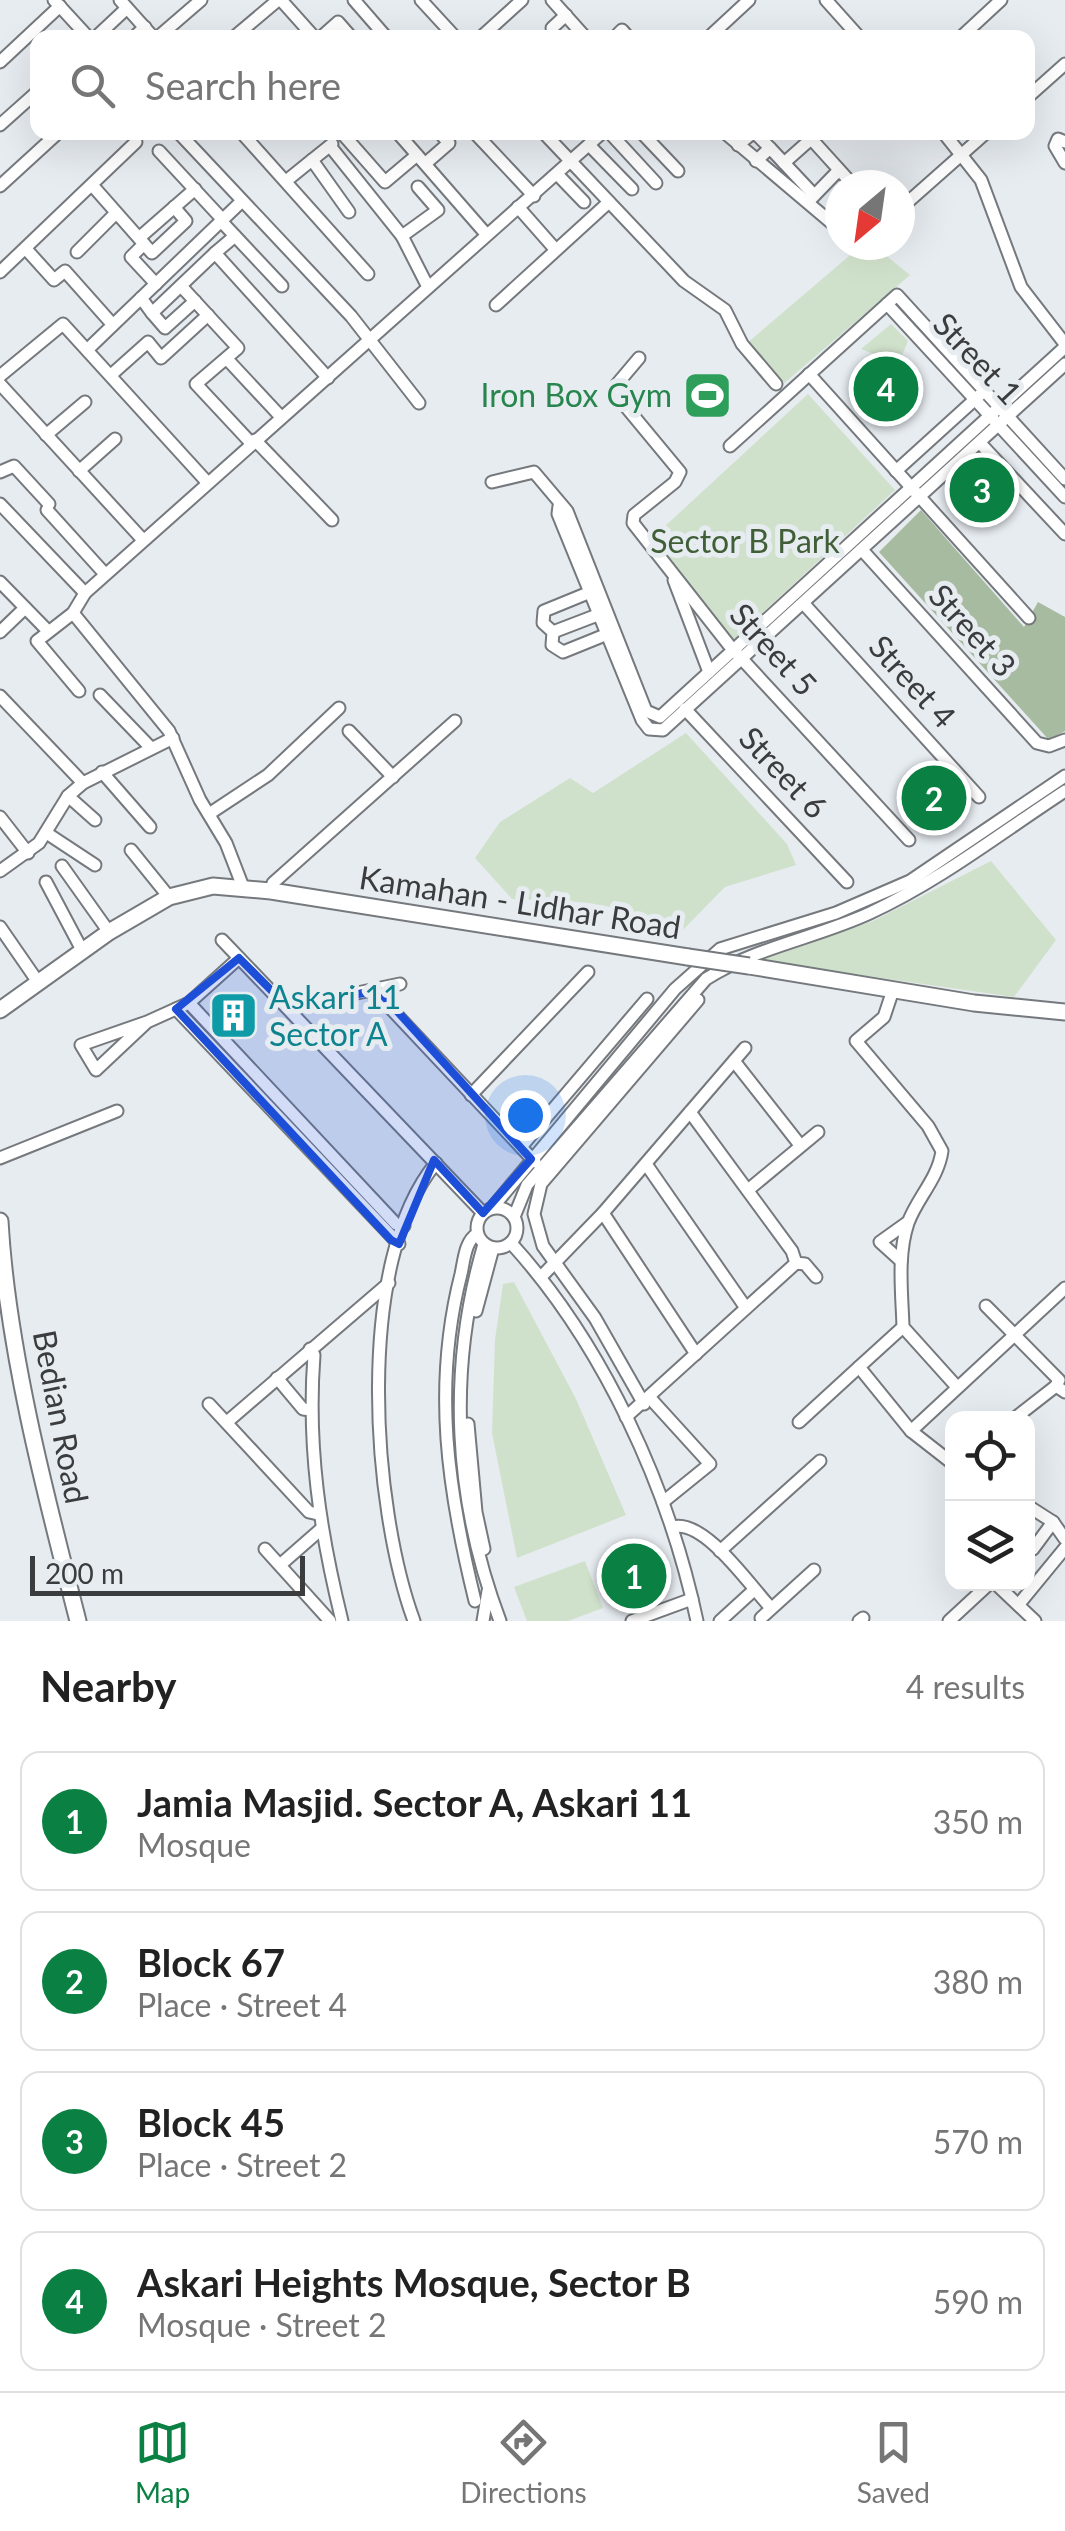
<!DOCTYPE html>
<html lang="en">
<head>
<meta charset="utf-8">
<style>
	:root { --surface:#fff; --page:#f6f6f6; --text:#222; --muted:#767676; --line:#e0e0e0; --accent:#0b8043 }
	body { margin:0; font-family:Lato,sans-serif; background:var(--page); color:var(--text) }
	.controls { position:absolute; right:30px; bottom:30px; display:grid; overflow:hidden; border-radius:20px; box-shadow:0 10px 40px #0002 }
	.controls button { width:90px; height:90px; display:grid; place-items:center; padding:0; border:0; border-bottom:2px solid var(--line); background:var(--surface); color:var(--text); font:50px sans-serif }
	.compass { position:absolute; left:825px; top:170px; width:90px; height:90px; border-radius:50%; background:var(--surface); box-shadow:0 10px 40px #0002; rotate:209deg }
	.scale { position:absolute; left:30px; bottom:25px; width:275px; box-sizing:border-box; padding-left:10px; border:5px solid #3a3c3e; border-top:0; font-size:28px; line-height:35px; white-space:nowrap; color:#3a3c3e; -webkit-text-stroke:8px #e7ecf1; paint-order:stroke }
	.you { position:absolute; left:525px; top:1115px; width:35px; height:35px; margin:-25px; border:8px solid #fff; border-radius:50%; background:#1a73e8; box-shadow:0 0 0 15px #1a73e833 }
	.badge { display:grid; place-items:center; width:65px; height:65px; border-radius:50%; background:var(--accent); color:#fff; font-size:32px; font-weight:700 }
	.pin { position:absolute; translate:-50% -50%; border:5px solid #fff; box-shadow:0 2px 10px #0006 }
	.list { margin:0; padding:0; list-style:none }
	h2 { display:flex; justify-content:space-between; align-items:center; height:130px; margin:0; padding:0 40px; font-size:42px }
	h2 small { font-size:32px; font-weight:400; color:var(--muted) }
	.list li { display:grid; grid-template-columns:65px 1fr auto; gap:30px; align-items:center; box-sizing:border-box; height:140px; margin:0 20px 20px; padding:0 20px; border:2px solid var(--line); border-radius:20px }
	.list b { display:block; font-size:38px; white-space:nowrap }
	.list p { margin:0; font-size:32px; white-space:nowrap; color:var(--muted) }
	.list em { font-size:32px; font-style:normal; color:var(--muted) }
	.icon { flex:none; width:55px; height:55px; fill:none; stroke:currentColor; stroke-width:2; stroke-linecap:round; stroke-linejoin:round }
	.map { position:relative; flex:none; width:1065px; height:1621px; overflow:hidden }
	.search { position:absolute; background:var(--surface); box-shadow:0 10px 40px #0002; left:30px; right:30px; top:30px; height:110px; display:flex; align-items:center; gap:25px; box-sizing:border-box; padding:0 35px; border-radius:20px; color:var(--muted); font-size:38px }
	.sheet { height:770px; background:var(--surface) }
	nav { display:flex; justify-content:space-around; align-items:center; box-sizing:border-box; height:140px; border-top:2px solid var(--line); background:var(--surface); font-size:28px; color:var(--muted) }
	nav a { display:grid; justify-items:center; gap:5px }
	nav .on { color:var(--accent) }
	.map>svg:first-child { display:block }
</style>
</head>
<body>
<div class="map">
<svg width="1065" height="1621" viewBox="0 0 1065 1621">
	<rect width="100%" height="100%" fill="#e7ecf1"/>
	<g fill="#d0e1cb">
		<polygon points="862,245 873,245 910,275 782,385 746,344"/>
		<polygon points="891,324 908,341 902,355 889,360 861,349"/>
		<polygon points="808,394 895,490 732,641 650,540"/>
		<path d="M686,733L787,844L796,865L725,887L671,942C623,895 575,903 512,899L475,858L500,822L570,778L593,793Z"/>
		<polygon points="991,861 1056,940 1014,997 755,960 873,921"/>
		<polygon points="514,1282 576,1399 626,1515 517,1558 492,1433 495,1340 503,1284"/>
		<polygon points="585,1561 603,1608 568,1621 527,1621 514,1587"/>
	</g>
	<polygon fill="#a7bba1" points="921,510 1024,627 1038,602 1065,617 1065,731 1049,740 879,552"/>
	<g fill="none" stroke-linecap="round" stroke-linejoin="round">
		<defs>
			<g id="minor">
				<polyline points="54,0 89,38"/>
				<polyline points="120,0 154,38"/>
				<polyline points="281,0 315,38"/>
				<polyline points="354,0 387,38"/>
				<polyline points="421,0 456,38"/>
				<polyline points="552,0 586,38"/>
				<polyline points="826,0 860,38"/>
				<polyline points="552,28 566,15"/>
				<polyline points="95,38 127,8"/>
				<polyline points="133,38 145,27"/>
				<polyline points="157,38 201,0"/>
				<polyline points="233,38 278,0"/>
				<polyline points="320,38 338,22 352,38"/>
				<polyline points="480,38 522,0"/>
				<polyline points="614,38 622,30 629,38"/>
				<polyline points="708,38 749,0"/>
				<polyline points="960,38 1001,0"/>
				<polyline points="0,62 60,6"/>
				<polyline points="1028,97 1065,64"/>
				<polyline points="0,125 38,91"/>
				<polyline points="178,132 351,316 419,403"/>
				<polyline points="241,132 368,274"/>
				<polyline points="341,132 385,182 417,155"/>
				<polyline points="397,132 486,234"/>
				<polyline points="474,132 534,196"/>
				<polyline points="543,132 684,281 725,310 742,344 776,384"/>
				<polyline points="609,132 656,183"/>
				<polyline points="641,132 678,171"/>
				<polyline points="724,132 840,230"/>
				<polyline points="805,132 853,185"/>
				<polyline points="943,132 981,180 1021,287 1065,344"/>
				<polyline points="1065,142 1058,139 1055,146 1065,163"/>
				<polyline points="332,144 312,160 349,212"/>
				<polyline points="589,145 632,189"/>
				<polyline points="738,145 754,132 770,148"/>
				<polyline points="330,146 402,236 428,287"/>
				<polyline points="159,151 223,220"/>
				<polyline points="756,161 770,148 814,195"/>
				<polyline points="426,163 449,143 439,132"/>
				<polyline points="784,163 811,139"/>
				<polyline points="557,174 584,202"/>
				<polyline points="286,181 312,160"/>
				<polyline points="92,185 152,253 186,221 174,207"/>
				<polyline points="0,186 59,132"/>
				<polyline points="811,199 839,170"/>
				<polyline points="518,207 555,249"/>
				<polyline points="900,209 987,132"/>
				<polyline points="221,221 282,286"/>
				<polyline points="235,236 215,253 328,378"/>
				<polyline points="402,236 438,210 418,187"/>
				<polyline points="139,238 195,189"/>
				<polyline points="144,244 131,257 156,284"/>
				<polyline points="26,249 54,280 65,271 113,325"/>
				<polyline points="77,252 116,213"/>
				<polyline points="0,272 136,142"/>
				<polyline points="181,286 238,348 196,384 251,443"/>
				<polyline points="141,298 152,313 215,253"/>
				<polyline points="887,304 1065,497"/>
				<polyline points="496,305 609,202"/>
				<polyline points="152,313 165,328 195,301"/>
				<polyline points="87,350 242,201"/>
				<polyline points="639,358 612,390 680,472 675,482 634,515 633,523 729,645 909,840"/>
				<polyline points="227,359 281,417"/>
				<polyline points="809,374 1029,618"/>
				<polyline points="111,375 148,342 161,358 208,315"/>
				<polyline points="0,376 63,324 207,482"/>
				<polyline points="0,384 143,540"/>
				<polyline points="46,435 85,402"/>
				<polyline points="255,440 332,520"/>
				<polyline points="980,443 1065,534"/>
				<polyline points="730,446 897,295 1065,479"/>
				<polyline points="79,471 115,439"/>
				<polyline points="896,471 982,393"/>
				<polyline points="0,472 14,466 49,504"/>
				<polyline points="492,482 534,472 567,511 646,711 660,717 1065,347"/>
				<polyline points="0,504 85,593"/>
				<polyline points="559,506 558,514 642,720 649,729 663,730 1065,364"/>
				<polyline points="47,510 105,574"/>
				<polyline points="863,551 1037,743 1049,746 1065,740"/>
				<polyline points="674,580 709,672"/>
				<polyline points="0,582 48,631"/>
				<polyline points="588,593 544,611 543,623 553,632 552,645 563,652 605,635"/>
				<polyline points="804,604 979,797"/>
				<polyline points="73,613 169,731 200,800 226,843 243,887"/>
				<polyline points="0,632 25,608"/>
				<polyline points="553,632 600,614"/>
				<polyline points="79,691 37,641 73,613 85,593 603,132"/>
				<polyline points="100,695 151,748"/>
				<polyline points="0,696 83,783"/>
				<polyline points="685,709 847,882"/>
				<polyline points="349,731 393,777"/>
				<polyline points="102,772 150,827"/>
				<polyline points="68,796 95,820"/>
				<polyline points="209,814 268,775 339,708"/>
				<polyline points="0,817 28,853"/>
				<polyline points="48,834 95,865"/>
				<polyline points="131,850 169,897"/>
				<polyline points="62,866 109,932"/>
				<polyline points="0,871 39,843 68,796 83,783 173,738"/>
				<polyline points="46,882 82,950"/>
				<polyline points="271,891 273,883 455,721"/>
				<polyline points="0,927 38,982"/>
				<polyline points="222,940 483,1213"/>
				<polyline points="378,990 380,997 535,1162"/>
				<path d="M893,990L884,1017L856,1041L928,1126L942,1151C938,1179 917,1198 908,1223C897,1256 902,1293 903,1327L957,1387"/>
				<polyline points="189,1003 396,1224 404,1226"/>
				<polyline points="176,1009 399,1244"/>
				<polyline points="292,1012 300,1005 400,984"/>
				<polyline points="147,1022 81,1045 96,1070 147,1022 189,1003 239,958"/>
				<polyline points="734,1061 800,1145"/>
				<polyline points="471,1095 588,972"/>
				<polyline points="690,1112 792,1251 796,1263 805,1264 816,1277"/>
				<polyline points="521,1147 647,999"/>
				<polyline points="0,1158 117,1111"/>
				<polyline points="646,1164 746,1308"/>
				<polyline points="748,1190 818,1132"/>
				<circle cx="497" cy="1228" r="20"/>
				<polyline points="492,1208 675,989 720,949 836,913 910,881 1065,776"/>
				<polyline points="603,1213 696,1354"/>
				<path d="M514,1217L527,1185L706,979C756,947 816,938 870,913C941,880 999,834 1065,791"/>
				<path d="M511,1243C603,1344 669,1488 697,1621"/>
				<path d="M484,1244C447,1370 454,1499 500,1621"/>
				<polyline points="901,1261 880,1242 908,1222"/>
				<polyline points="541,1277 603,1213 745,1048"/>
				<polyline points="986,1306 1059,1380 1056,1386 1065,1392"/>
				<polyline points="476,1311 493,1248"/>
				<polyline points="903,1327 859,1367 911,1431"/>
				<path d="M310,1349L314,1355C307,1447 320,1532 342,1621"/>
				<polyline points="277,1378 303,1409 311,1410"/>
				<polyline points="650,1398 710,1464 663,1502"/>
				<polyline points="209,1404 309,1512 318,1514"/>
				<polyline points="644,1404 595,1318 543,1246 534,1214 541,1184 698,1000"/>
				<polyline points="626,1417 796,1263"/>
				<polyline points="1015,1418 1056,1386"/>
				<polyline points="227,1422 389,1283"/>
				<polyline points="799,1422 859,1367"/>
				<polyline points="468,1424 476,1512 484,1549"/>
				<polyline points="952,1463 911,1431 1065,1288"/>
				<polyline points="1028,1506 1053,1522"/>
				<path d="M673,1527C705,1519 750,1586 771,1608"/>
				<polyline points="1028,1545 1033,1549 1053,1522 1065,1539"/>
				<polyline points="265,1549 330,1621"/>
				<polyline points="720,1551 820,1461"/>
				<polyline points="280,1565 320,1530"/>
				<polyline points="996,1584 1035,1621"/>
				<path d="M475,1601C448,1491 432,1387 461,1274C464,1261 465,1241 477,1234"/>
				<polyline points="1019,1604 1065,1548"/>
				<polyline points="761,1618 814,1570"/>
				<path d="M414,1621C372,1507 354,1262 436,1163"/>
				<polyline points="483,1621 488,1591"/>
				<polyline points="632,1621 692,1599"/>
				<polyline points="720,1621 754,1590"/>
				<polyline points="859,1621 863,1618"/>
				<polyline points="949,1621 989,1584"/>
			</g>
			<g id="major">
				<polyline points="749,966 974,1003 1065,1012"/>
				<polyline points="0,1010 109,932 169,897 213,886 271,891 688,957"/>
				<path d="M0,1221C7,1348 46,1497 78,1621"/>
			</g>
		</defs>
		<use href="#minor" stroke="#75797d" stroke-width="15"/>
		<use href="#major" stroke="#75797d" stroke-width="19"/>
		<use href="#minor" stroke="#fff" stroke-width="11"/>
		<use href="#major" stroke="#fff" stroke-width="15"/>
		<defs>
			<polyline id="major-bridge" points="688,957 749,966"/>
		</defs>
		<use href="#major-bridge" stroke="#75797d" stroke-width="19" stroke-linecap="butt"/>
		<use href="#major-bridge" stroke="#fff" stroke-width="15"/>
	</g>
	<path fill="#1d4ed8" fill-opacity="0.2" stroke="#1d4ed8" stroke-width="8" stroke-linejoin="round" d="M239,958L289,1008L378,990L531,1159L483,1213L434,1160L399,1244L391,1240L176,1009Z"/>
	<defs>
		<symbol id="stadium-square" viewBox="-11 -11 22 22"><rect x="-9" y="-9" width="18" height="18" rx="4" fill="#2e9e5b" stroke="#e7ecf1"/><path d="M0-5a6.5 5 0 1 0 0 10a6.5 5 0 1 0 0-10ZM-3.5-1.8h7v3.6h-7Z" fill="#fff"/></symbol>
		<symbol id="building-square" viewBox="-11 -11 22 22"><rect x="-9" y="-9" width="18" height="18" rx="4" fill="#0f9aa8" stroke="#e7ecf1"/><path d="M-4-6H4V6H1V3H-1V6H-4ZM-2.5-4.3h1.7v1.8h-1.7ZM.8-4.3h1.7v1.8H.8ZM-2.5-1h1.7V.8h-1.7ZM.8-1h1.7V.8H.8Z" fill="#fff"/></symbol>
	</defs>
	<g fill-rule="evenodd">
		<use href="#stadium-square" x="680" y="368" width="55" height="55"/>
		<use href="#building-square" x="206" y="988" width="55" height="55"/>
	</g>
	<g text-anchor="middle" stroke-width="10" stroke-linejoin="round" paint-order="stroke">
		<g font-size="32" fill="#3a3c3e" stroke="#e7ecf1">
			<text transform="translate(977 359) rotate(47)" y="11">Street 1</text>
			<text transform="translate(972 631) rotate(48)" y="11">Street 3</text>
			<text transform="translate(773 650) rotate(48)" y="11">Street 5</text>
			<text transform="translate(912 682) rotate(48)" y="11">Street 4</text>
			<text transform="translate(783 773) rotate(47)" y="11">Street 6</text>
			<text transform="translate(520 903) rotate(9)" y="11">Kamahan - Lidhar Road</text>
			<text transform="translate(60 1417) rotate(79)" y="11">Bedian Road</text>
		</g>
		<g font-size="32" fill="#27864d" stroke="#e7ecf1" text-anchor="end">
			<text x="672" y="407">Iron Box Gym</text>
		</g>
		<g font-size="32" fill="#415f37" stroke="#e7ecf1">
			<text x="745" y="553">Sector B Park</text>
		</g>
		<g font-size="32" fill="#0d838f" stroke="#e7ecf1" text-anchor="start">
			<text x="269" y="1009">Askari 11<tspan x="269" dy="37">Sector A</tspan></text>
		</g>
	</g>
</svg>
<div class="controls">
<button><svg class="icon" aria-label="locate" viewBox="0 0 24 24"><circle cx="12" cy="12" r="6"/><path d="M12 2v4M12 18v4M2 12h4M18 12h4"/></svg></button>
<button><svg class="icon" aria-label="layers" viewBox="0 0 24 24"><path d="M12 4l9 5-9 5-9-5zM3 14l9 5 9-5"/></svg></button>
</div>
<svg class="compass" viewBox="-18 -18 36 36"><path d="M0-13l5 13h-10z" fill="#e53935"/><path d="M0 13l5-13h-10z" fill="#767676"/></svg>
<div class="scale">200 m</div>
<div class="you"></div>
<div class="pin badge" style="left:634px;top:1576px">1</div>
<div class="pin badge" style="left:934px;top:798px">2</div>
<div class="pin badge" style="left:982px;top:490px">3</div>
<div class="pin badge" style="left:886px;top:389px">4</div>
<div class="search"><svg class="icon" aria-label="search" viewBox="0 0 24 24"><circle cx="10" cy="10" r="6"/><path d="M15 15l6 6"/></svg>Search here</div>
</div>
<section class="sheet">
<h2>Nearby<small>4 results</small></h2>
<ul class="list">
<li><span class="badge">1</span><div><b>Jamia Masjid. Sector A, Askari 11</b><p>Mosque</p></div><em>350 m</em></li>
<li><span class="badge">2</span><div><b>Block 67</b><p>Place · Street 4</p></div><em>380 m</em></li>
<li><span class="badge">3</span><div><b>Block 45</b><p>Place · Street 2</p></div><em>570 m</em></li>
<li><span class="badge">4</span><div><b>Askari Heights Mosque, Sector B</b><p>Mosque · Street 2</p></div><em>590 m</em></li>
</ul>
</section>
<nav>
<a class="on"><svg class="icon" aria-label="map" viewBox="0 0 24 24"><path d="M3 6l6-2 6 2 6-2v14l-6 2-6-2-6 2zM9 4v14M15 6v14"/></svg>Map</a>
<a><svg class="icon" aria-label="directions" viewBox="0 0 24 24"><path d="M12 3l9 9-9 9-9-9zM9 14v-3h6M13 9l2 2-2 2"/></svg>Directions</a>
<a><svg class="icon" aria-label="saved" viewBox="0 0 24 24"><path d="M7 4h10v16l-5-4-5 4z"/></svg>Saved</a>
</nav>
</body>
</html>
